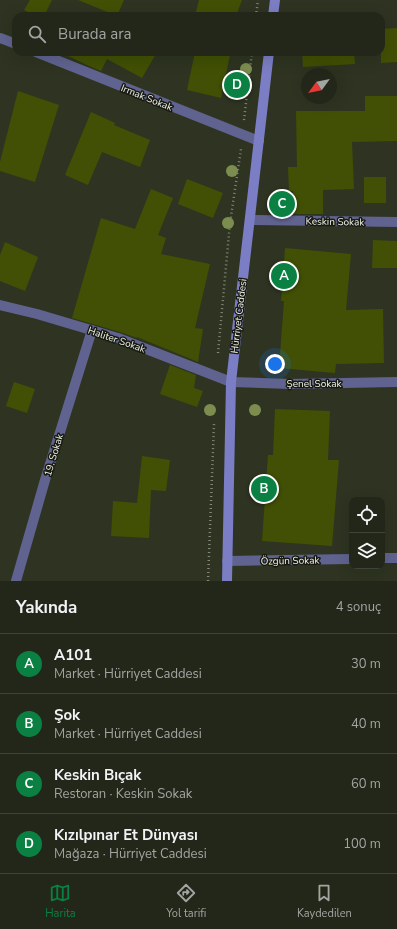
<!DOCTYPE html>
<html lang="tr">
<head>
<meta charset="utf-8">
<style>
	:root { --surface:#222719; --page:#2a2f22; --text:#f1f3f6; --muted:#a2a5a2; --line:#3f4438; --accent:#0b8043 }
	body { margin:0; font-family:"Nunito Sans",sans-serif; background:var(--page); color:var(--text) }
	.controls { position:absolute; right:12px; bottom:12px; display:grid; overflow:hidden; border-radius:8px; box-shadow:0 4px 16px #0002 }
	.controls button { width:36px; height:36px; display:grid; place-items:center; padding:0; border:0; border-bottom:1px solid var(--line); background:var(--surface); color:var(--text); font:20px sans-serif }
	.compass { position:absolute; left:301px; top:68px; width:36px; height:36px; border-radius:50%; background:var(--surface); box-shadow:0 4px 16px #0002; rotate:237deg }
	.you { position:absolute; left:275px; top:364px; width:14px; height:14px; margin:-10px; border:3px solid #fff; border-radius:50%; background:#1a73e8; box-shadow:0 0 0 6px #1a73e833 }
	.badge { display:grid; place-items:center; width:26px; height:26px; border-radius:50%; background:var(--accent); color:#fff; font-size:13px; font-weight:700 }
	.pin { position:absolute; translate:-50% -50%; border:2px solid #fff; box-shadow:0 1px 4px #0006 }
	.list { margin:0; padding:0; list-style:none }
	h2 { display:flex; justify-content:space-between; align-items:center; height:52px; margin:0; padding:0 16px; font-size:17px }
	h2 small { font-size:13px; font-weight:400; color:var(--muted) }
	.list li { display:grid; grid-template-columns:26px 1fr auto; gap:12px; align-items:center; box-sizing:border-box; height:60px; padding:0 16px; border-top:1px solid var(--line) }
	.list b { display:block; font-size:15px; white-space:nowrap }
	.list p { margin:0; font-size:13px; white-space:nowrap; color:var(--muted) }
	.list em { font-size:13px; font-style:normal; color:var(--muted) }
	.icon { flex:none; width:22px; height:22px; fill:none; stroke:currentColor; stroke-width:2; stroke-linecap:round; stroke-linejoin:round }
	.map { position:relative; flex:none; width:397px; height:581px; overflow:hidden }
	.search { position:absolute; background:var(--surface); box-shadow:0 4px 16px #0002; left:12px; right:12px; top:12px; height:44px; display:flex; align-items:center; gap:10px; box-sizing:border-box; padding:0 14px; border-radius:12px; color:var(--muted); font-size:15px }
	.sheet { height:292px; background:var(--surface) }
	nav { display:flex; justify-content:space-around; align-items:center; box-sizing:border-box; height:56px; border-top:1px solid var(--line); background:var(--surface); font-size:11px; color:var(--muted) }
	nav a { display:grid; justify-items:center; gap:2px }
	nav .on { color:var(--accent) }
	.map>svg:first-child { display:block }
</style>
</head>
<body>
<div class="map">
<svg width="397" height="581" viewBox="0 0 397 581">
	<rect width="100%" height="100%" fill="#2e3421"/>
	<g fill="#415004">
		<polygon points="30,0 52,0 44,16 35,16 24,10"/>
		<polygon points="78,0 124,0 117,16"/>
		<polygon points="199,0 242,0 236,16 195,16"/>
		<polygon points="397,28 397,62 381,63 381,29"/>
		<polygon points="60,52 157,52 142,78 107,59 101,71 89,66"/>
		<polygon points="195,52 219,52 230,55 221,98 187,90"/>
		<polygon points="302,52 354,52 355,64 303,67"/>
		<polygon points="18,91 59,105 35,182 0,171 0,162"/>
		<polygon points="365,96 397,96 397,141 352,142 354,189 323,190 323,214 293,214 293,191 289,191 288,167 297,167 296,111 365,111"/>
		<polygon points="91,112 115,123 114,125 150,140 140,167 102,152 88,185 65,175"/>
		<rect x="364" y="177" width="22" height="26"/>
		<polygon points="187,179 223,193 213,218 178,204"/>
		<polygon points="151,189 173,198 158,235 166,238 161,254 210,264 195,328 203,329 198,362 137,337 137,338 120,332 72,318 101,218 135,229"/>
		<polygon points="373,240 397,241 397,268 372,268"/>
		<polygon points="5,242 38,257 25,291 0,281 0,255"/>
		<polygon points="285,248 351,254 346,310 383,309 384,363 336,364 335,373 279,368 284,301 281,301"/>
		<polygon points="170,365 196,375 194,388 203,391 197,407 160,394"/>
		<polygon points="14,382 35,389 27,413 6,406"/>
		<polygon points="275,409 330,411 328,460 339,460 332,546 262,541 268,455 273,455"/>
		<polygon points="142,456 170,460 166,491 151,490 149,538 111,536 113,501 137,503"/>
	</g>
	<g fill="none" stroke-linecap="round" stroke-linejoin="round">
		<g stroke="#838878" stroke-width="2.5" stroke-dasharray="1 3" stroke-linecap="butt">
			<polyline points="256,16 258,0"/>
			<polyline points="244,120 252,52"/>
			<polyline points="218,353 230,223 241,149"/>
			<polyline points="208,581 214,424"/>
		</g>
		<g stroke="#60638f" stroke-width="10">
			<polyline points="0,38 16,44"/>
			<polyline points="36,52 259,141"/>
			<polyline points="250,220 397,222"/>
			<polyline points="0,305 37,314 118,338 231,382 290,384 397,382"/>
			<polyline points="382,558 397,558"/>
			<polyline points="227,561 352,559"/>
			<polyline points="16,581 45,480 92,330"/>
		</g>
		<g stroke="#7b7ec4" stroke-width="10">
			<polyline points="273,16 275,0"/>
			<polyline points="227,581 231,382 269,52"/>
		</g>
	</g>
	<g fill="#7d8d50">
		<circle cx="246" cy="69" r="6"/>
		<circle cx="232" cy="171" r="6"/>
		<circle cx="228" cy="223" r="6"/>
		<circle cx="210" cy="410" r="6"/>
		<circle cx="255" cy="410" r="6"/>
	</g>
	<g text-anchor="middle" stroke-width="3" stroke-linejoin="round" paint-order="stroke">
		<g font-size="10" fill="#f0f4e8" stroke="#181a12">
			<text transform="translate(147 97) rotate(22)" y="4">Irmak Sokak</text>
			<text transform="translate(335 221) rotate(1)" y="4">Keskin Sokak</text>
			<text transform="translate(238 316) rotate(-83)" y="4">Hürriyet Caddesi</text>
			<text transform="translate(117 339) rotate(19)" y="4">Haliter Sokak</text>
			<text x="314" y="387">Şenel Sokak</text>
			<text transform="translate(53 455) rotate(-73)" y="4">19. Sokak</text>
			<text transform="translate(290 560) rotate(-1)" y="4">Özgün Sokak</text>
		</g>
	</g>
</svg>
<div class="controls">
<button><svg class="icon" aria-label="locate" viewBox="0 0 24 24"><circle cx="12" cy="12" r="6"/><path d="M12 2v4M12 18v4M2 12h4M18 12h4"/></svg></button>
<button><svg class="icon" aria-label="layers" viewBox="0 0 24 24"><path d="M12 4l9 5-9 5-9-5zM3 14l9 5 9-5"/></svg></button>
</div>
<svg class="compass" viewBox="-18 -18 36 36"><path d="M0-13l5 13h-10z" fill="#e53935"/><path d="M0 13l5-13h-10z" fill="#a2a5a2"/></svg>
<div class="you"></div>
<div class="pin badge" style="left:284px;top:276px">A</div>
<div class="pin badge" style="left:264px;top:489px">B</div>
<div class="pin badge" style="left:282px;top:204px">C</div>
<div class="pin badge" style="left:237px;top:85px">D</div>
<div class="search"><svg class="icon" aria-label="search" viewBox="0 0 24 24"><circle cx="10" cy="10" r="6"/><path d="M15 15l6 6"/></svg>Burada ara</div>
</div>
<section class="sheet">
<h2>Yakında<small>4 sonuç</small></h2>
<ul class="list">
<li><span class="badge">A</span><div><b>A101</b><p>Market · Hürriyet Caddesi</p></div><em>30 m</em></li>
<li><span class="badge">B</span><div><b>Şok</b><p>Market · Hürriyet Caddesi</p></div><em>40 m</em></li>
<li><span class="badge">C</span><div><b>Keskin Bıçak</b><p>Restoran · Keskin Sokak</p></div><em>60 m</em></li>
<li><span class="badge">D</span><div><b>Kızılpınar Et Dünyası</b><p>Mağaza · Hürriyet Caddesi</p></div><em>100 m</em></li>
</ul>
</section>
<nav>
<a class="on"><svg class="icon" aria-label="map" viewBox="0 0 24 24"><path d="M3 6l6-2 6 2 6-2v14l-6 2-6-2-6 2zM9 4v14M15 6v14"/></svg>Harita</a>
<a><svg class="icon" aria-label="directions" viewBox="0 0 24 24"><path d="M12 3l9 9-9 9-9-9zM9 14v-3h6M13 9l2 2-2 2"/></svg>Yol tarifi</a>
<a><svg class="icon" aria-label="saved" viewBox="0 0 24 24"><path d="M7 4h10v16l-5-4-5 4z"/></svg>Kaydedilen</a>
</nav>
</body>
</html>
